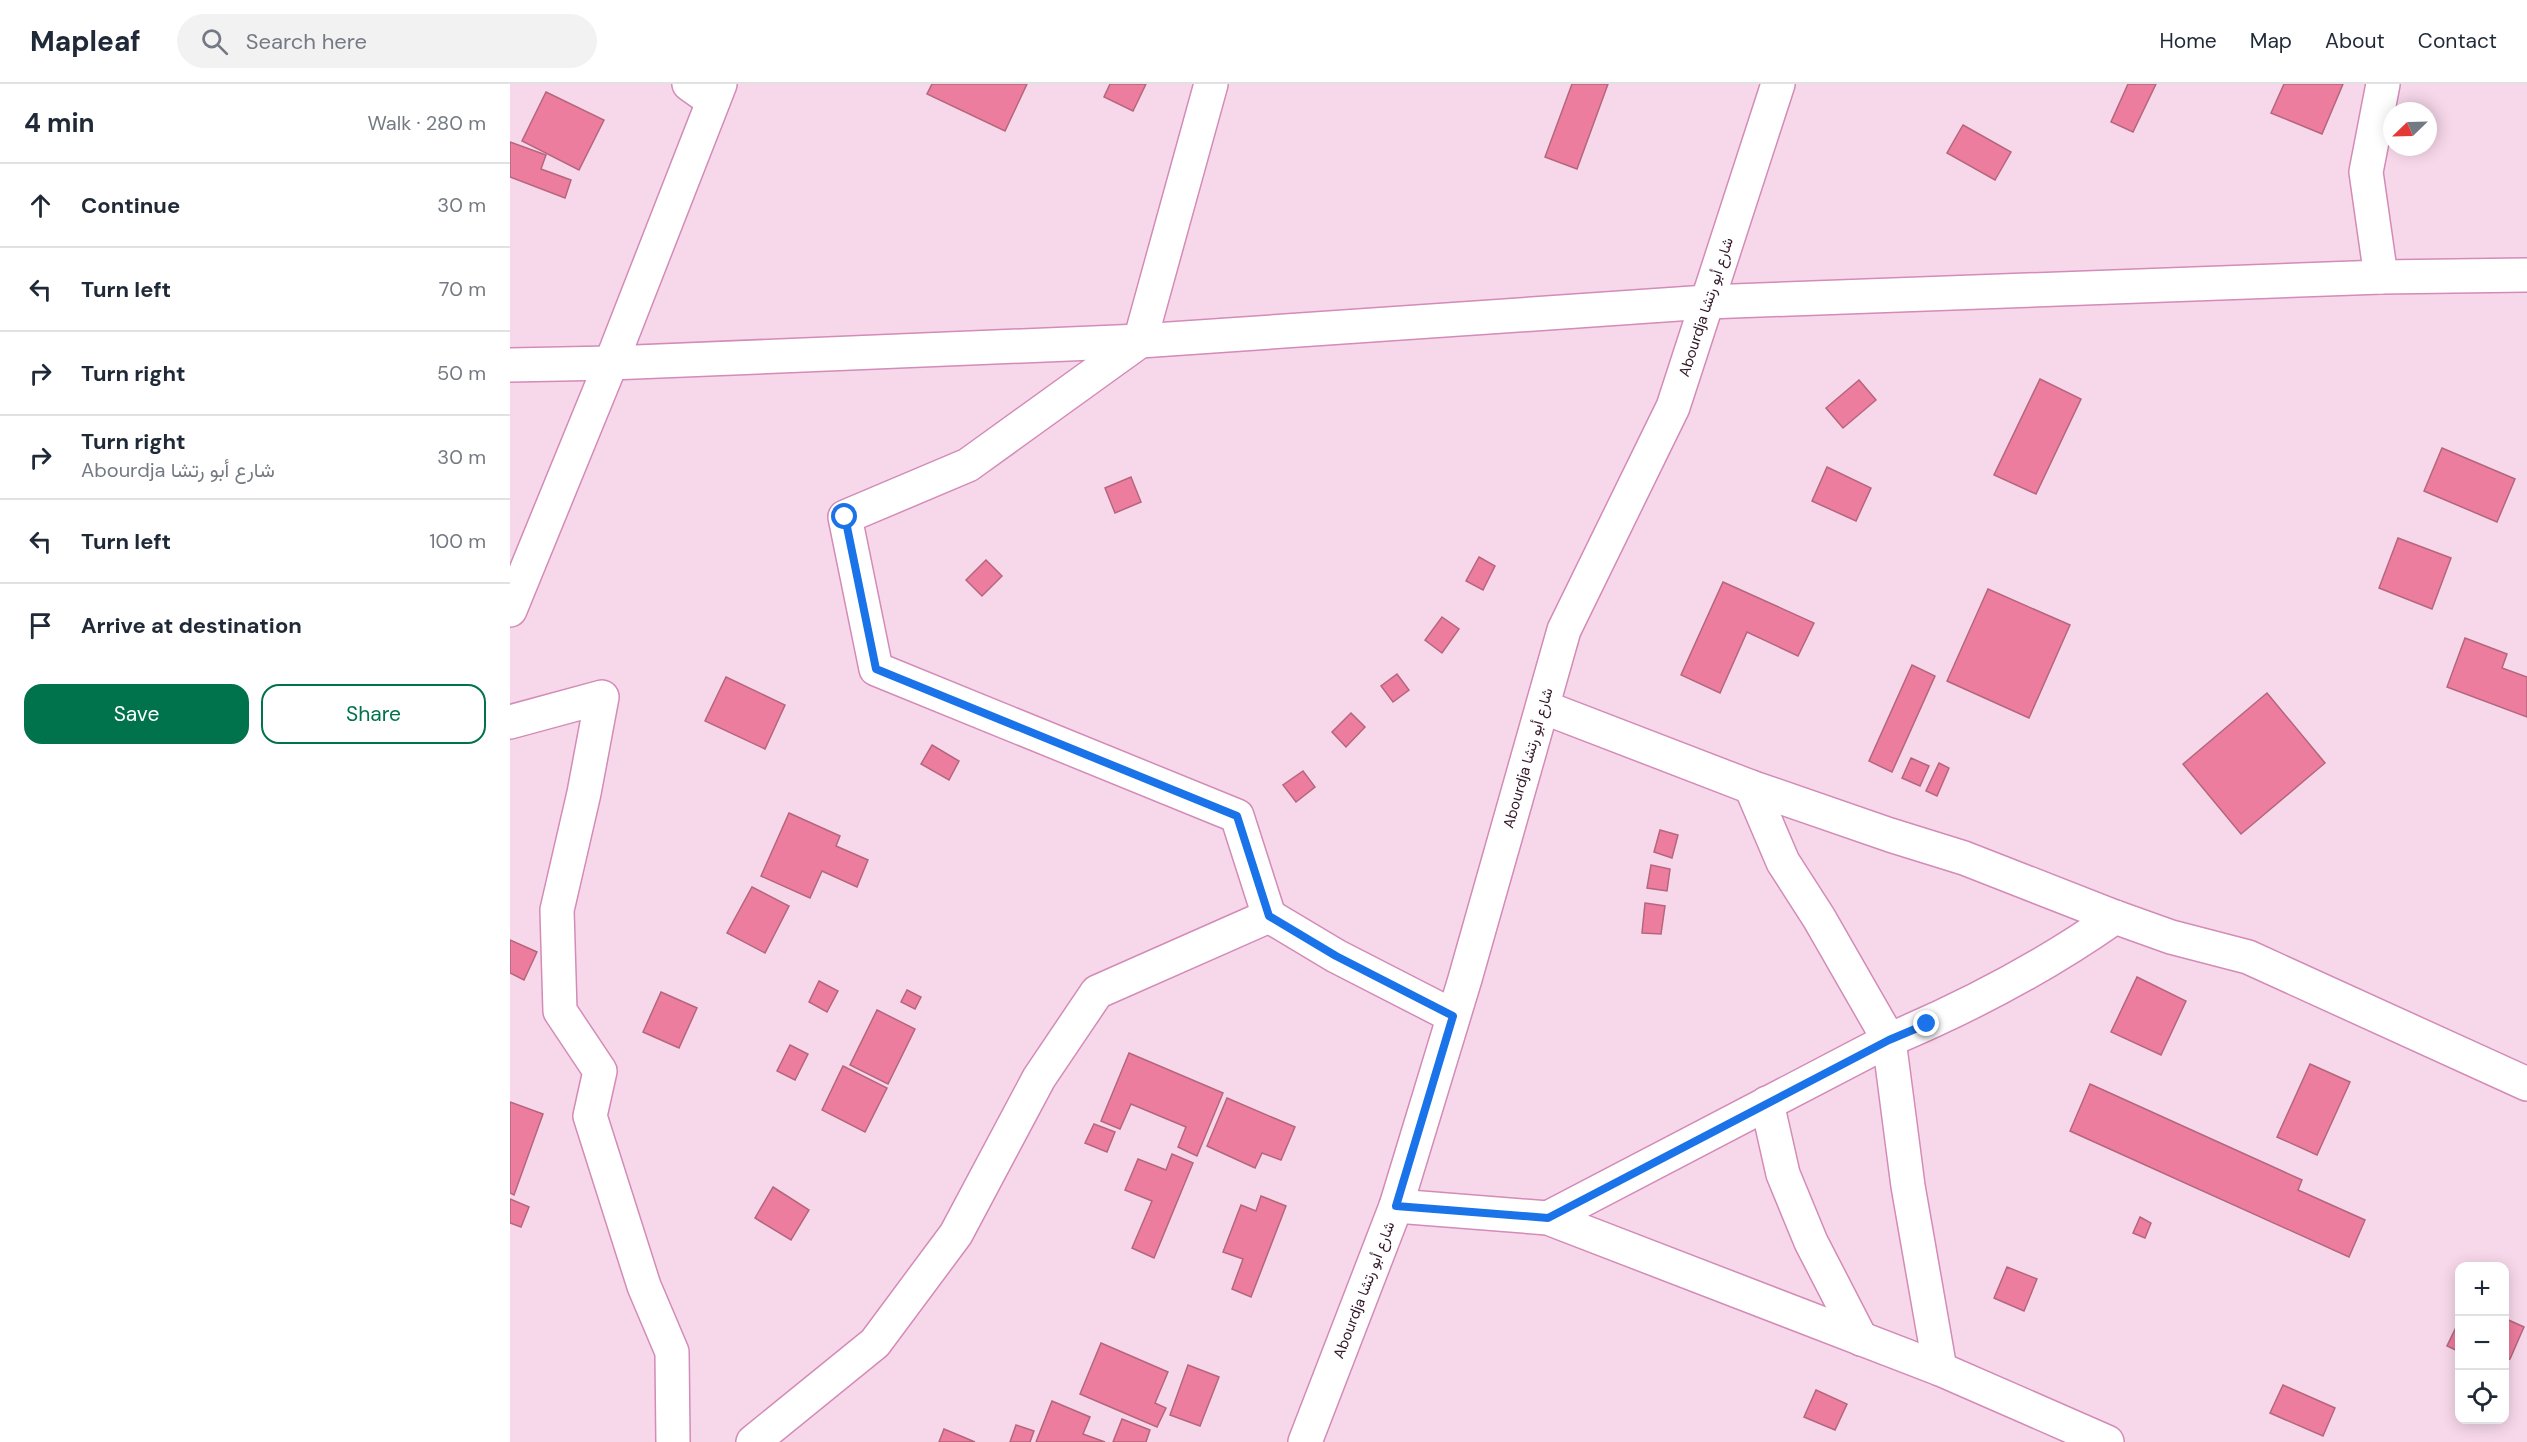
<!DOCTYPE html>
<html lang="en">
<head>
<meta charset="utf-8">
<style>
	:root { --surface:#fff; --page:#f2f2f3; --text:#1f2937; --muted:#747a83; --line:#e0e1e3; --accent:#00724c }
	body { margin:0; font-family:"DM Sans",Vazirmatn,sans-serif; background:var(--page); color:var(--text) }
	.controls { position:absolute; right:18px; bottom:18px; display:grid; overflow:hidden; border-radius:12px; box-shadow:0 3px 15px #0003 }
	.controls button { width:54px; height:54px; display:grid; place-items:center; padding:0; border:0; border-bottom:2px solid var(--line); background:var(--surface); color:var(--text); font:30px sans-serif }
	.compass { position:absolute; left:1873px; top:18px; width:54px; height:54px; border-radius:50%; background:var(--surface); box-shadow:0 3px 15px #0003; rotate:247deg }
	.stop { position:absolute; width:18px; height:18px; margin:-14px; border:4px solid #1a73e8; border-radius:50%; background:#fff }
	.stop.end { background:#1a73e8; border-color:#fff; box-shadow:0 2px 6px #0008 }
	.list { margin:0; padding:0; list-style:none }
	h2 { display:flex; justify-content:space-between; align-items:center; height:78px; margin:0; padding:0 24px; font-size:26px }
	h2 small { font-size:20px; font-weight:400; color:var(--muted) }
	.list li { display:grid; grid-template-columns:39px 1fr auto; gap:18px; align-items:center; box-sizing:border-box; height:84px; padding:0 24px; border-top:2px solid var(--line) }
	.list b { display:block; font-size:22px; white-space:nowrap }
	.list p { margin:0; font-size:20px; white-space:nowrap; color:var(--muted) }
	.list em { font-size:20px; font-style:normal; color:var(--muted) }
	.actions { display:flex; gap:12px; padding:18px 24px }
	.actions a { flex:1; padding:14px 0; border:2px solid var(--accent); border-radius:18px; text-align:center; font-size:21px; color:var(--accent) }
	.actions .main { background:var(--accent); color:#fff }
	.icon { flex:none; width:33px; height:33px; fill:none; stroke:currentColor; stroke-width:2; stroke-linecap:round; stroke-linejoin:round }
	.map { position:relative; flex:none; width:2017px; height:1358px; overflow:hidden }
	header { display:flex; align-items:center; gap:36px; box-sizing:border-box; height:84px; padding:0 30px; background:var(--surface); border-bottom:2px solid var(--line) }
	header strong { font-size:28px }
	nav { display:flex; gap:33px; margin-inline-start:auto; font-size:21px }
	.search { width:420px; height:54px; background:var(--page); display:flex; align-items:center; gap:15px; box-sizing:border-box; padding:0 21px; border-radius:33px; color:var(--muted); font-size:22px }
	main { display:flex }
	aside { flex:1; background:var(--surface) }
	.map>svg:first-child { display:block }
</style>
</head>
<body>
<header>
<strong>Mapleaf</strong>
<div class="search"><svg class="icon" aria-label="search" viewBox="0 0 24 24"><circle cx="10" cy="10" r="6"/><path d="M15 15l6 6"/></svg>Search here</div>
<nav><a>Home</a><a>Map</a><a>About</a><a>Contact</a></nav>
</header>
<main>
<aside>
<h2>4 min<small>Walk · 280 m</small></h2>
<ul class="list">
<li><svg class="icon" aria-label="ahead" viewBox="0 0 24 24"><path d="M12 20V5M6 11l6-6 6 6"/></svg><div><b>Continue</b></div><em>30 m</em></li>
<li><svg class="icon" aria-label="left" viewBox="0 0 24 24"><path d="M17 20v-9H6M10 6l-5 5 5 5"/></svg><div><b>Turn left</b></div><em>70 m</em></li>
<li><svg class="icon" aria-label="right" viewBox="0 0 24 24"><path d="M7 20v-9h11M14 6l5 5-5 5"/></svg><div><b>Turn right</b></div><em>50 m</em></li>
<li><svg class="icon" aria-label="right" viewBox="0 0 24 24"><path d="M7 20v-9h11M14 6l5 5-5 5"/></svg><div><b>Turn right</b><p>Abourdja شارع أبو رتشا</p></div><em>30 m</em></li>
<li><svg class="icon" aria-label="left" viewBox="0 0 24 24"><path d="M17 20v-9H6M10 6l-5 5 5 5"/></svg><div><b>Turn left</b></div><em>100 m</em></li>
<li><svg class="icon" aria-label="arrive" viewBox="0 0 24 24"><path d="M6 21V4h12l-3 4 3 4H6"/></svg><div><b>Arrive at destination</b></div></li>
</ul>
<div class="actions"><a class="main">Save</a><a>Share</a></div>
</aside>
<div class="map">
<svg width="2017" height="1358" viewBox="0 0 2017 1358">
	<rect width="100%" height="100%" fill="#f7d8ea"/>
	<g fill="#ed7d9f" stroke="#b5667d" stroke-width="1.5">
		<polygon points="422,0 517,0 495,47 417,10"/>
		<polygon points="600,0 636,0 623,27 594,13"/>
		<polygon points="1062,0 1098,0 1067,85 1035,73"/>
		<polygon points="1618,0 1646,0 1623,48 1601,38"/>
		<polygon points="1774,0 1833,0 1812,50 1761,29"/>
		<polygon points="36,8 94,36 69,86 12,57"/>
		<polygon points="1453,41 1501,68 1485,96 1437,69"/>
		<polygon points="0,58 36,71 31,85 61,96 55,114 0,93"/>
		<polygon points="1530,295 1571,315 1526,410 1484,391"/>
		<polygon points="1349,296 1366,316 1333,344 1316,324"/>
		<polygon points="1932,364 2005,395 1987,438 1914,407"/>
		<polygon points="1317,383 1361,404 1346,437 1302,417"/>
		<polygon points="621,393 631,418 605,429 595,404"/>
		<polygon points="1888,454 1941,474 1922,525 1869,504"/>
		<polygon points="969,473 985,482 973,506 956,497"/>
		<polygon points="476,476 492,492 472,512 456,496"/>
		<polygon points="1213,498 1304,539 1288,572 1237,548 1210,609 1171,591"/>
		<polygon points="1478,505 1560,541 1519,634 1437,597"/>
		<polygon points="932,533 949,545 932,569 915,556"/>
		<polygon points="1955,554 1997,570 1992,584 2017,593 2017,633 1937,603"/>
		<polygon points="1402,581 1425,592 1382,688 1359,677"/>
		<polygon points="887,590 899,606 883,618 871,602"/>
		<polygon points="216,593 275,621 255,665 195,637"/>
		<polygon points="1757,609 1815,679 1731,750 1673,680"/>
		<polygon points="841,629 855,643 836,663 822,648"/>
		<polygon points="422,661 449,677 439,696 411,680"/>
		<polygon points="1401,674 1419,682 1410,702 1392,694"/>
		<polygon points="1429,679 1439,684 1427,712 1416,707"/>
		<polygon points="793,687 805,703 786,718 773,701"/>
		<polygon points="279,729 330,752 326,762 358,776 347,803 312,787 300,814 251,792"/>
		<polygon points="1150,746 1168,751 1162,774 1144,768"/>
		<polygon points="1141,781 1160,785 1157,807 1137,804"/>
		<polygon points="242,803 279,822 255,869 217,849"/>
		<polygon points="1135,819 1155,822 1151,850 1132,849"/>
		<polygon points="0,856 27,868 14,896 0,889"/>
		<polygon points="1627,893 1676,917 1651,971 1601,948"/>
		<polygon points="309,897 328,907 317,928 299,918"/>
		<polygon points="397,906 411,913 405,925 391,918"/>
		<polygon points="151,908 187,924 169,964 133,948"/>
		<polygon points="367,926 405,945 378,1000 340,981"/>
		<polygon points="280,961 298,970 285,996 267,987"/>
		<polygon points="619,969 713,1009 687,1072 668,1063 676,1043 621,1020 610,1045 591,1037"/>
		<polygon points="1800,980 1840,998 1807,1071 1767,1053"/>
		<polygon points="333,982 377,1004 355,1048 312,1026"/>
		<polygon points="1580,1000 1792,1096 1788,1106 1855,1136 1839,1173 1560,1047"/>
		<polygon points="717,1014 785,1043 771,1076 752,1069 745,1084 697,1062"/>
		<polygon points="0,1018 33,1030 4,1111 0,1109"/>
		<polygon points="584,1040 605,1048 597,1068 575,1059"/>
		<polygon points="662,1070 683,1079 644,1174 622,1164 642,1117 615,1106 628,1075 656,1086"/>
		<polygon points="263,1103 299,1126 281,1156 245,1134"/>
		<polygon points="751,1112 776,1122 741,1213 722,1205 733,1175 713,1168 731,1121 746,1127"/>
		<polygon points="0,1115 19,1123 11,1143 0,1139"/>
		<polygon points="1630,1133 1641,1139 1635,1154 1623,1149"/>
		<polygon points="1497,1183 1527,1195 1514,1227 1484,1214"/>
		<polygon points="1994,1234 2014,1243 2000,1275 1994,1278"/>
		<polygon points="1950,1235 1950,1268 1937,1262"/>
		<polygon points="591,1259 658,1288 645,1319 656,1324 647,1343 570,1310"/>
		<polygon points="678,1281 709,1293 690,1342 660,1331"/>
		<polygon points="1773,1301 1825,1324 1813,1352 1760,1329"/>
		<polygon points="1306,1306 1337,1320 1325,1346 1294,1333"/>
		<polygon points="542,1317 580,1333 573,1350 595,1358 526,1358"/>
		<polygon points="612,1335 640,1346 636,1358 603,1358"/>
		<polygon points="506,1341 524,1347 520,1358 500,1358"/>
		<polygon points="434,1345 465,1358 429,1358"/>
	</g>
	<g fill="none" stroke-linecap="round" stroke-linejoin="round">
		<defs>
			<g id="minor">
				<polyline points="179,0 203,17"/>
				<polyline points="1871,193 1856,88 1873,0"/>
				<polyline points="0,281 101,279 630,257 1197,218 1871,193 2017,191"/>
				<polyline points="0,526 101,279 210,0"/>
				<polyline points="1033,623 1241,703 1380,751 1454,774 1605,833 1661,853 1738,873 2017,1000"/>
				<polyline points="0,638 92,613 74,709 47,826 50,927 90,987 80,1032 134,1202 162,1268 163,1358"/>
				<polyline points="1241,703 1273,778 1309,834 1379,956 1398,1102 1430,1285"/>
				<polyline points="759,832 826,872 943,932"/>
				<polyline points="1257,1019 1273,1090 1301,1158 1351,1255"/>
				<polyline points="886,1122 1038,1134 1430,1285 1597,1358"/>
				<path d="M1038,1134L1379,956C1455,924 1537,881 1605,833"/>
				<polyline points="243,1358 365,1259 446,1150 529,994 587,908 759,832 727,732 366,585 335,433 458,381 630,257 701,0"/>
				<polyline points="795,1358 886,1122 955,895 1054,546 1163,323 1268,0"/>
			</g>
		</defs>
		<use href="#minor" stroke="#d38bb8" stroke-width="36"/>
		<use href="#minor" stroke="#fff" stroke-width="33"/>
	</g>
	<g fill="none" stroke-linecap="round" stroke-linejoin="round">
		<polyline stroke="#1a73e8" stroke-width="8" points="335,433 366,585 727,732 759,832 826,872 943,932 886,1122 1038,1134 1379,956 1417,940"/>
	</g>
	<g text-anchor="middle" stroke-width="4.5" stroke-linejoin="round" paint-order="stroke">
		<g font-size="15" fill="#331729" stroke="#fff">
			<text transform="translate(1196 223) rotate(-72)" y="5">Abourdja شارع أبو رتشا</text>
			<text transform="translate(1018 674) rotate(-74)" y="5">Abourdja شارع أبو رتشا</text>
			<text transform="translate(854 1206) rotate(-69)" y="5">Abourdja شارع أبو رتشا</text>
		</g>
	</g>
</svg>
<div class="controls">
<button>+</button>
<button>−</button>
<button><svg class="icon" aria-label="locate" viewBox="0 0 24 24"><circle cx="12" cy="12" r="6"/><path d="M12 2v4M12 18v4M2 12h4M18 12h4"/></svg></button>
</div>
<svg class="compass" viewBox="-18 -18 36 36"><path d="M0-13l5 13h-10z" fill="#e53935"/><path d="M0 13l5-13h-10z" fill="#747a83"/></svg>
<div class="stop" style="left:335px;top:433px"></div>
<div class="stop end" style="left:1417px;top:940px"></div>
</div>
</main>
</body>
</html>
